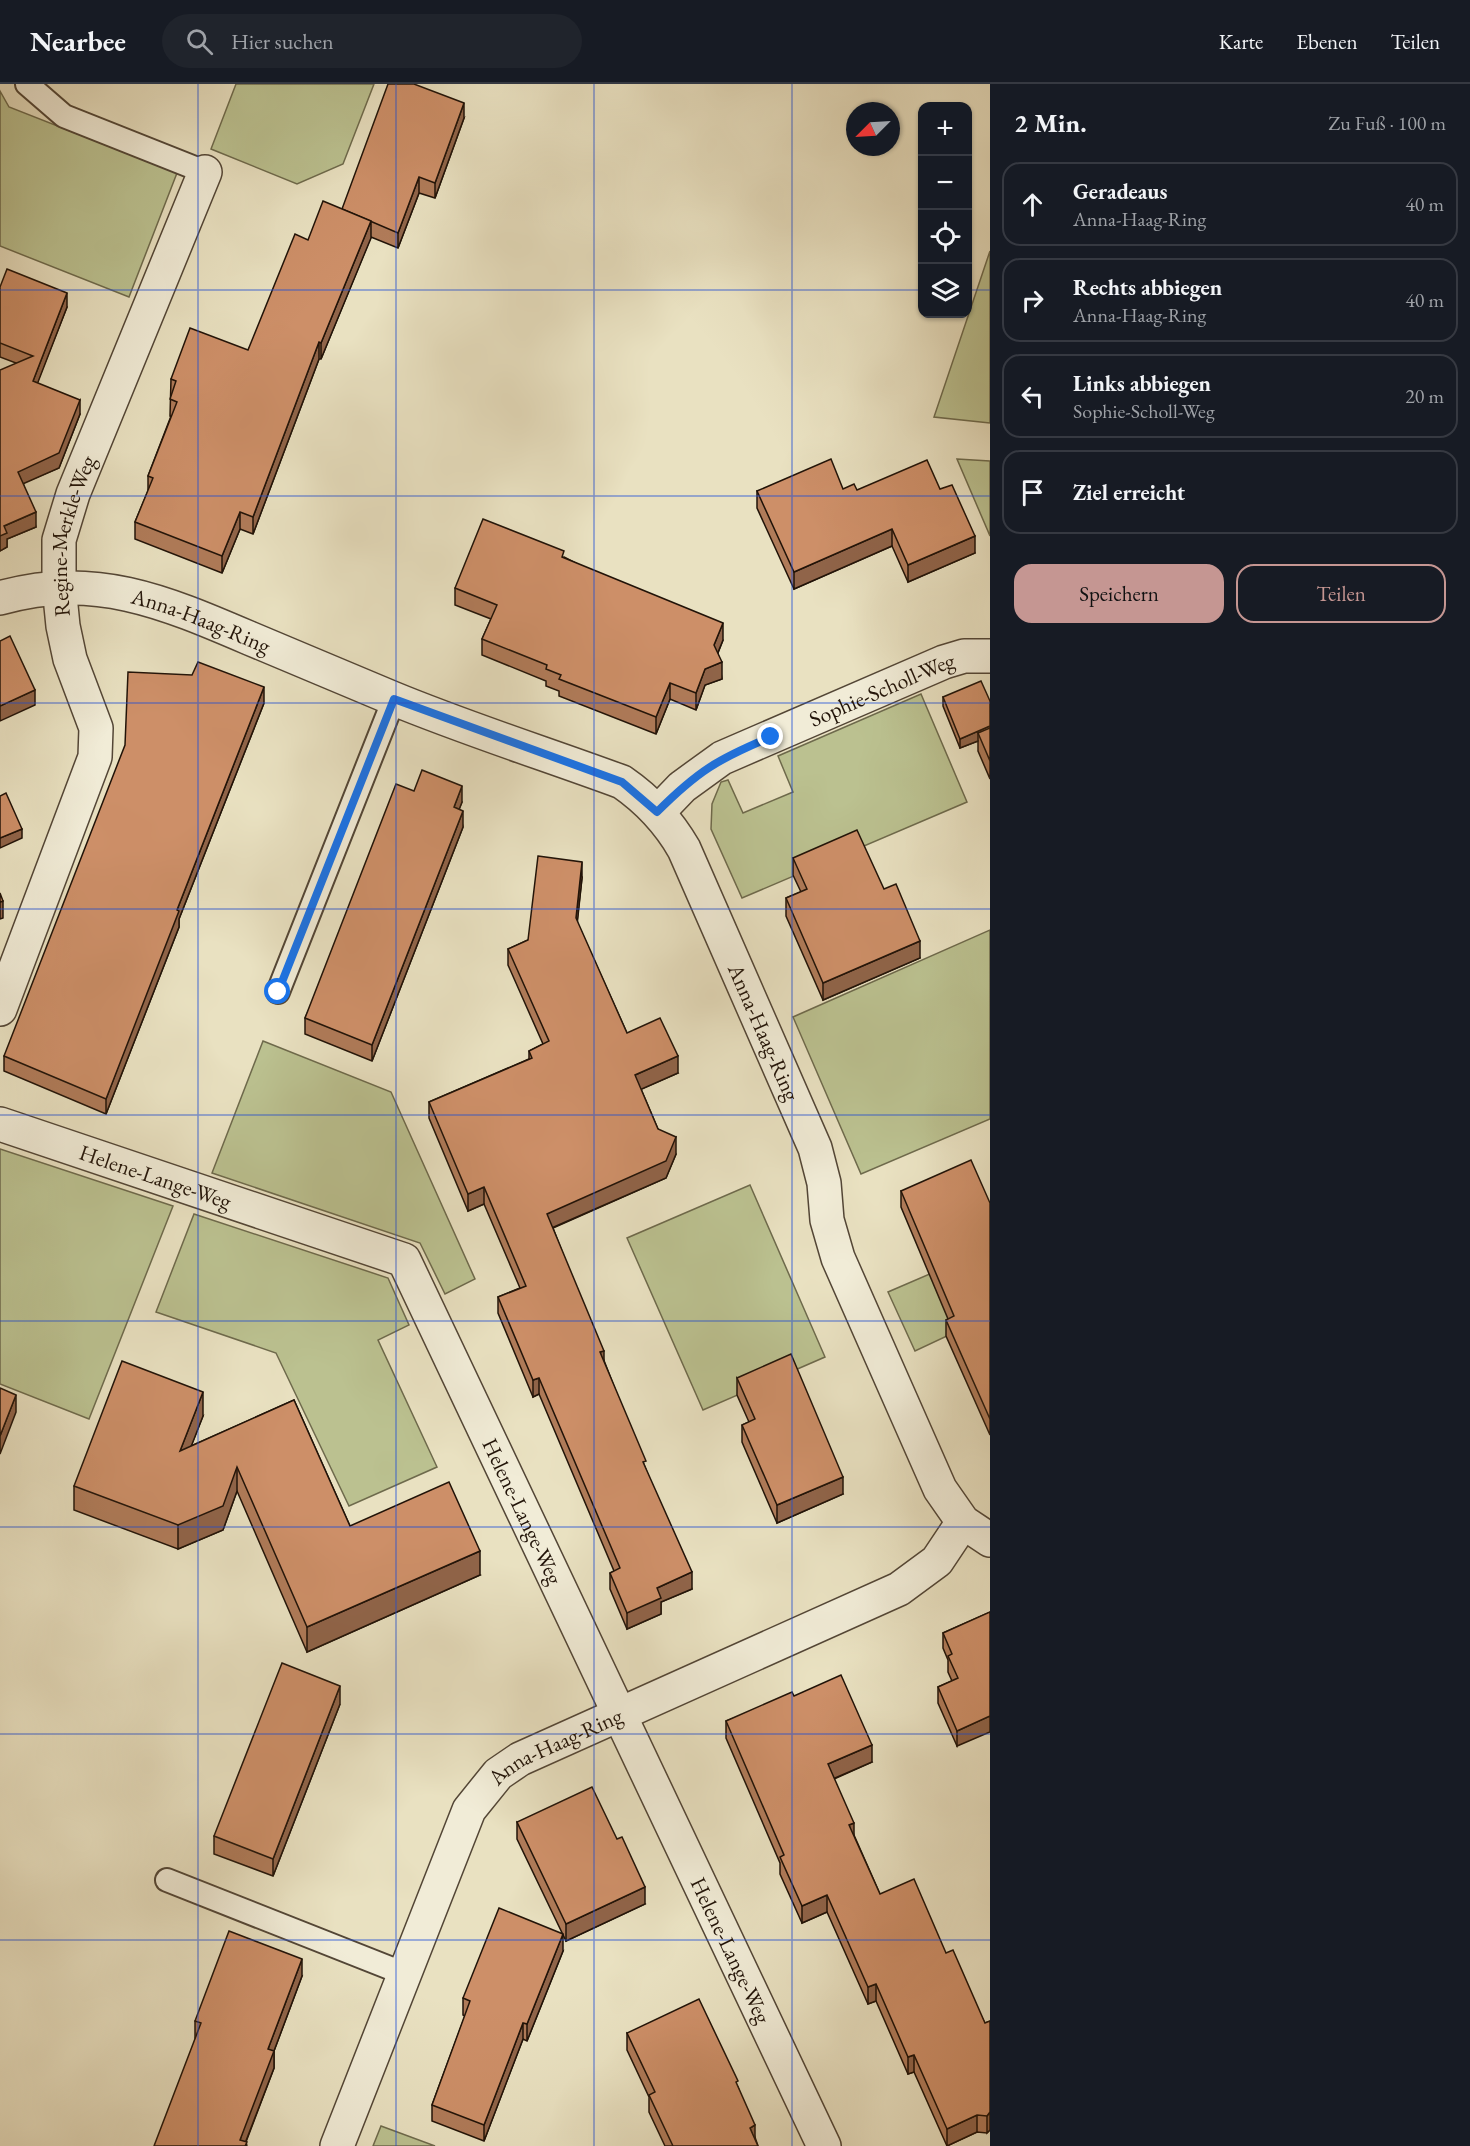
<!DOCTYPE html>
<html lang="de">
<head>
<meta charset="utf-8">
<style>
	:root { --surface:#171b24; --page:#20242c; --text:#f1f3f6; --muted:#9ea1a6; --line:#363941; --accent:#c59692 }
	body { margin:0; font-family:"EB Garamond",serif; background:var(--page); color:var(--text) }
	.controls { position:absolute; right:18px; top:18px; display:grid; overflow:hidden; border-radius:12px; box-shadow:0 2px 4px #0004 }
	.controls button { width:54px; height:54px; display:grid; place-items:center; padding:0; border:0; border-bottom:2px solid var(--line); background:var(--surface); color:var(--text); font:30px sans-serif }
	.compass { position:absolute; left:846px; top:18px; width:54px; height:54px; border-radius:50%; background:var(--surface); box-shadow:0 2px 4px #0004; rotate:246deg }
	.stop { position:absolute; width:18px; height:18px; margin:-14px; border:4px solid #1a73e8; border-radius:50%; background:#fff }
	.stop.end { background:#1a73e8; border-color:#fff; box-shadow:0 2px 6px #0008 }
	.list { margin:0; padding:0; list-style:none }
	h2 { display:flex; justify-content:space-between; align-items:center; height:78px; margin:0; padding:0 24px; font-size:26px }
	h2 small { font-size:20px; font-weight:400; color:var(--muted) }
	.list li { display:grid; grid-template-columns:39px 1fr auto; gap:18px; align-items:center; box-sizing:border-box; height:84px; margin:0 12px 12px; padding:0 12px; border:2px solid var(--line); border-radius:18px }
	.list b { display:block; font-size:22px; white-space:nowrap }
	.list p { margin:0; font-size:20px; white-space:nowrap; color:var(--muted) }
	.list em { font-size:20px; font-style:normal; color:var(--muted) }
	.actions { display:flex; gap:12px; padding:18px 24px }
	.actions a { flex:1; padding:14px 0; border:2px solid var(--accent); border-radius:18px; text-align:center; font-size:21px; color:var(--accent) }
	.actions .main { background:var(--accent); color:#111 }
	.icon { flex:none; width:33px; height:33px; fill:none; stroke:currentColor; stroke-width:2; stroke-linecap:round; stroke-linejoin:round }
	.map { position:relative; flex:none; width:990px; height:2062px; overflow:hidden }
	header { display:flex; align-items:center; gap:36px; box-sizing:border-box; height:84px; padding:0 30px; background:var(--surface); border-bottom:2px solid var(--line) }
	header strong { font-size:28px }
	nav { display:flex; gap:33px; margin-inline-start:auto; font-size:21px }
	.search { width:420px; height:54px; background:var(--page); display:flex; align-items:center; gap:15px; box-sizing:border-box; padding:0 21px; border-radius:33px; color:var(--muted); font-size:22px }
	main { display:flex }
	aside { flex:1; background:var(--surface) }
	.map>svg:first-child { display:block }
</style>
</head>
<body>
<header>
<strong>Nearbee</strong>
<div class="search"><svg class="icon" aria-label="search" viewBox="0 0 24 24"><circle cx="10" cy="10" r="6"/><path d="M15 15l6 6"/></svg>Hier suchen</div>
<nav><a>Karte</a><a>Ebenen</a><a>Teilen</a></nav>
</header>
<main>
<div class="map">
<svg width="990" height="2062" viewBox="0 0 990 2062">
	<rect width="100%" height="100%" fill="#e9e1c1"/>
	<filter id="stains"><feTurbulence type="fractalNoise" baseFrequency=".00333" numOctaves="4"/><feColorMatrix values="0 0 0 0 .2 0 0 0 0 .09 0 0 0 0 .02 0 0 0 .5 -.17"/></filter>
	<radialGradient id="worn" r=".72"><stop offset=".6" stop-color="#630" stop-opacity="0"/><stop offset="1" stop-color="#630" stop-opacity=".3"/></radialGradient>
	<g fill="#bbc190" stroke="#6e6a4c" stroke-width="1.5">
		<polygon points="236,0 374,0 343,80 297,100 211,65"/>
		<polygon points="0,7 9,23 177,89 129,213 0,162"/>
		<polygon points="990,167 990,339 934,333"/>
		<polygon points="957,375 990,377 990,452"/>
		<polygon points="921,610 967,718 742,814 711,745 712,720 721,698 728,696 743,729 793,708 778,672"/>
		<polygon points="990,846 990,1035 861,1090 793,933"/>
		<polygon points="263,957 391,1008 475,1195 445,1210 420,1159 212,1089"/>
		<polygon points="0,1065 173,1122 89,1335 0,1300"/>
		<polygon points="750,1101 825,1273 703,1326 627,1154"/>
		<polygon points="194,1130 388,1194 409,1241 378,1256 437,1383 349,1422 276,1269 156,1228"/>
		<polygon points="990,1164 964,1244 915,1267 888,1208"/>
		<polygon points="381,2042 435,2062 373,2062"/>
	</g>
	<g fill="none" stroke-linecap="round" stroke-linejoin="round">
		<defs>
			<g id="service">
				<polyline points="27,0 64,32 205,88"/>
				<polyline points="278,908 394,615"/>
				<polyline points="167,1796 405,1890"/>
			</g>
			<g id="minor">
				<path id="s1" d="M0,514C93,487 165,518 249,554C297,574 344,594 392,614C467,645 546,670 622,698C648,716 668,737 684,765L815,1064L824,1099L827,1136L838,1174L940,1405L963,1438L990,1456"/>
				<path id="s2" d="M658,728L682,703L722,674L944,578L964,572H990"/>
				<path id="s3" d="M0,925L95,673L96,644L70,575L63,542L59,502V456L73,410L205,88"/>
				<path id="s4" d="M0,1040L404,1176L824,2062"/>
				<path id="s5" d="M337,2062L469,1726L498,1690L520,1675L899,1505L937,1477L963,1438"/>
			</g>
		</defs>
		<use href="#service" stroke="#534636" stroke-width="26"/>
		<use href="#minor" stroke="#534636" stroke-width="36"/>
		<use href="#service" stroke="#f1ecd7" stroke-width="22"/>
		<use href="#minor" stroke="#f1ecd7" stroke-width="33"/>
	</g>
	<g fill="#b07b59" stroke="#211308" stroke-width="1.5">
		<polygon points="464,34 435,114 419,109 398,164 371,153 321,275 319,275 253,450 240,445 222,489 135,455 135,438 148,407 148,392 171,332 170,332 171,295 248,266 308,156 342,125"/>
		<polygon points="0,203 67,223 37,299 80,330 59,384 23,399 36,443 7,455 7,463 0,467 16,279 0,273"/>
		<polygon points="843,405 857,406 940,405 975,469 908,498 892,462 794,505 757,424 757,407"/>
		<polygon points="564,473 723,556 718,569 722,595 705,601 696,626 670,615 656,650 559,612 559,607 546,602 546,597 482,571 482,555 491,535 455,521 455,504"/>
		<polygon points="943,613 990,617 990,695 978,667 978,657 960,664 943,622"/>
		<polygon points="264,619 179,835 179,843 106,1030 4,987 4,972"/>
		<polygon points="414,707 462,718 459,725 463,743 372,977 305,950 305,934"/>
		<polygon points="793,774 884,805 920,874 823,916 786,832 786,814 801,808 793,791"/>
		<polygon points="582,794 577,838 627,949 678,989 641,1005 658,1045 676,1070 666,1094 553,1144 692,1505 661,1518 661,1530 627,1545 610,1505 610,1489 614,1487 539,1310 533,1313 498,1229 498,1213 520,1204 484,1120 468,1127 429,1034 429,1018 529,975 529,967 543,960 508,881 508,865 528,856"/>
		<polygon points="901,1107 990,1119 990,1351 946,1252 946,1236 948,1235 901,1123"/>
		<polygon points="737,1294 843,1410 777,1439 742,1358 742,1341 749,1338 737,1311"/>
		<polygon points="294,1316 350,1442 480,1491 307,1568 237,1407 223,1446 178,1465 74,1426 74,1402 203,1332 191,1362"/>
		<polygon points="990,1528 957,1662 938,1619 938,1603 952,1597 948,1588 948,1576 943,1564 943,1549"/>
		<polygon points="794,1612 872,1678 834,1695 854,1751 880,1810 946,1869 985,1939 990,1937 990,2046 987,2049 977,2048 947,2062 914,1988 908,1990 876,1917 868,1920 827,1828 802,1839 780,1790 780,1779 726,1654 726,1637"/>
		<polygon points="340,1620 273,1792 214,1770 214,1752"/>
		<polygon points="517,1738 645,1820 566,1857 517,1755"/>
		<polygon points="563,1867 527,1957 523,1955 484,2057 432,2037 432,2021 465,1932 463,1931 463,1914"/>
		<polygon points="302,1892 274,1967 274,1984 246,2058 247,2062 195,1954 195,1937"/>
		<polygon points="627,1949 738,2003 758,2062 665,2062 649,2028 649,2013 627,1966"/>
	</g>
	<g fill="#906449" stroke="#211308" stroke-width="1.5">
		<polygon points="464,19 464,34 435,114 435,99"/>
		<polygon points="419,93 419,109 398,164 398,149"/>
		<polygon points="371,137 371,154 321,275 321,259"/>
		<polygon points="67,209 67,223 33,311 33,297"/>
		<polygon points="319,258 319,275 253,450 253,433"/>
		<polygon points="80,316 80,330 59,384 18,402 18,388"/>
		<polygon points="36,428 36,443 7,455 7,463 0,467 0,452 4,442"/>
		<polygon points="240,428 240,445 222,489 222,472"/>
		<polygon points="892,445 892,462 794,505 794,488"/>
		<polygon points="975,452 975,469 908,498 908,481"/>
		<polygon points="723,539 723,556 714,578 714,561"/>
		<polygon points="722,578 722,595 705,601 696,626 696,609 705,585"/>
		<polygon points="670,599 670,615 656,650 656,633"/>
		<polygon points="264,603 264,619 179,835 179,843 106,1030 106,1015 177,826"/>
		<polygon points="35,606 35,621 0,637 0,622"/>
		<polygon points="990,642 990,651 978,649 978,657 960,664 960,655"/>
		<polygon points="462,702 462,718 454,739 454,723"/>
		<polygon points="463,727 463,743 372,977 372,961"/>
		<polygon points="22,745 22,754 0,764 0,754"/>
		<polygon points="582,778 582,794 576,851 576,834"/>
		<polygon points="3,817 3,834 0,835 0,818"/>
		<polygon points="920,857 920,874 823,916 823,899"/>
		<polygon points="678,972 678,989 635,1008 635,991"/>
		<polygon points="676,1053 676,1070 666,1094 547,1146 547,1130"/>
		<polygon points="484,1103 484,1120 468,1127 468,1110"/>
		<polygon points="604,1267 604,1283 600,1268"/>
		<polygon points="539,1294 539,1310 533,1313 533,1296"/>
		<polygon points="203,1308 203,1332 180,1391 180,1367"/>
		<polygon points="16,1311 16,1328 0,1370 0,1352"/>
		<polygon points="237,1383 237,1407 223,1446 178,1465 178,1441"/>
		<polygon points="843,1393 843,1410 777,1439 777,1421"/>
		<polygon points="480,1467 480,1491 307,1568 307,1543"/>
		<polygon points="692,1488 692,1505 661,1518 661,1530 627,1545 627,1529 657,1504"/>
		<polygon points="340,1602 340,1620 273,1792 273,1775"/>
		<polygon points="990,1632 990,1648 957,1662 957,1647"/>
		<polygon points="872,1661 872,1678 828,1697 828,1680"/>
		<polygon points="854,1739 854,1757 849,1741"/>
		<polygon points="645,1803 645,1820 566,1857 566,1840"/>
		<polygon points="827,1811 827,1828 802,1839 802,1822"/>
		<polygon points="563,1850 563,1867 527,1957 527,1940"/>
		<polygon points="302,1875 302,1892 274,1967 274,1984 244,2062 240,2056 268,1965"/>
		<polygon points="876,1900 876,1917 868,1920 868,1903"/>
		<polygon points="523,1939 523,1955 484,2057 484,2041"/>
		<polygon points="914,1971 914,1988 908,1990 908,1973"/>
		<polygon points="990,2028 990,2046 987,2049 987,2032"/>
		<polygon points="977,2031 977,2048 947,2062 947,2045"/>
		<polygon points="755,2041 755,2058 750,2044"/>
	</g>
	<g fill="#cd8f68" stroke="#211308" stroke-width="1.5">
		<polygon points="388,0 414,0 464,19 435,99 419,93 398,149 342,125"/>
		<polygon points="323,117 371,137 321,259 319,258 253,433 240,428 222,472 135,438 153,394 148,392 177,318 170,315 176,297 171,295 190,244 248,266 295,150 308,156"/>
		<polygon points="7,185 67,209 33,297 80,316 59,369 18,388 36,428 4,442 7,449 0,452 0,286 33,272 0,259 0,203"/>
		<polygon points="831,375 843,405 854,400 857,406 927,376 940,405 952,401 975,452 908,481 892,445 794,488 757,407"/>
		<polygon points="483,435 564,467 562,473 723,539 714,561 722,578 705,585 696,609 670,599 656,633 559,595 561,591 546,585 547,581 482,555 497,521 455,504"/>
		<polygon points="10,552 35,606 0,622 0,557"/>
		<polygon points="198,578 264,603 177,826 179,827 106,1015 4,972 125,661 128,588 192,591"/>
		<polygon points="981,597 990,617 990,642 960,655 943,613"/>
		<polygon points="990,644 990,677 978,649"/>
		<polygon points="422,686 462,702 454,723 463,727 372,961 305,934 396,700 414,707"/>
		<polygon points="6,709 22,745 0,754 0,712"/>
		<polygon points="857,746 884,805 896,800 920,857 823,899 786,814 807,805 793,774"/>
		<polygon points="538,772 582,778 576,834 627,949 660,934 678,972 635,991 658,1045 676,1053 666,1077 547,1130 604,1267 600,1268 646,1377 643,1378 692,1488 657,1504 661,1514 627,1529 610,1489 620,1484 539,1294 533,1296 498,1213 526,1202 484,1103 468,1110 429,1018 532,974 529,967 549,957 508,865 528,856"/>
		<polygon points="0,809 3,817 0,818"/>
		<polygon points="971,1076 990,1119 990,1335 946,1236 954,1232 901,1107"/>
		<polygon points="791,1270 843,1393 777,1421 742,1341 755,1335 737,1294"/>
		<polygon points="122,1277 203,1308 180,1367 294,1316 350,1442 449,1398 480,1467 307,1543 237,1383 223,1422 178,1441 74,1402"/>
		<polygon points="0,1304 16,1311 0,1352"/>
		<polygon points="990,1528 990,1632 957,1647 938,1603 958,1594 948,1572 952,1570 943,1549"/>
		<polygon points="282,1579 340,1602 273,1775 214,1752"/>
		<polygon points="841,1591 872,1661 828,1680 854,1739 849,1741 880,1810 914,1795 946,1869 953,1866 985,1939 990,1937 990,2028 987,2032 977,2031 947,2045 914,1971 908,1973 876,1900 868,1903 827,1811 802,1822 780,1773 784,1771 726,1637 792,1608 794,1612"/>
		<polygon points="592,1703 617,1755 622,1753 645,1803 566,1840 517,1738"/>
		<polygon points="499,1824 563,1850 527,1940 523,1939 484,2041 432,2021 470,1917 463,1914"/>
		<polygon points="229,1847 302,1875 268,1965 274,1967 240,2056 247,2058 245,2062 154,2062 201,1939 195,1937"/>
		<polygon points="699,1915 738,1997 736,1998 755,2041 750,2044 758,2062 673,2062 649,2011 655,2008 627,1949"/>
	</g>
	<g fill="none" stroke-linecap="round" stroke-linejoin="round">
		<path stroke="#1a73e8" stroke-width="8" d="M278,908L394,615L622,698L657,728C698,687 718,675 771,653"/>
	</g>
	<path fill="none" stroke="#1d4ed8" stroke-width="1.5" stroke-opacity="0.55" d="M198,0V2062M396,0V2062M594,0V2062M792,0V2062M0,206H922M968,206H990M0,412H990M0,619H990M0,825H990M0,1031H990M0,1237H990M0,1443H990M0,1650H990M0,1856H990"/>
	<g text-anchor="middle" stroke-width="6" stroke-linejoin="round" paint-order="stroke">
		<g font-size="22" fill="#211308" stroke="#f1ecd7">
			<text dy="8" stroke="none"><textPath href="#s3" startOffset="498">Regine-Merkle-Weg</textPath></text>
			<text dy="8" stroke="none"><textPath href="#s1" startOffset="207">Anna-Haag-Ring</textPath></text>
			<text dy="8" stroke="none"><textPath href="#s2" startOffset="258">Sophie-Scholl-Weg</textPath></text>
			<text dy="8" stroke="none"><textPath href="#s1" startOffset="950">Anna-Haag-Ring</textPath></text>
			<text dy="8" stroke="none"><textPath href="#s4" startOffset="164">Helene-Lange-Weg</textPath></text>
			<text dy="8" stroke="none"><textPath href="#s4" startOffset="704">Helene-Lange-Weg</textPath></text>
			<text dy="8" stroke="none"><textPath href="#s5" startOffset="471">Anna-Haag-Ring</textPath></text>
			<text dy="8" stroke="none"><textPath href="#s4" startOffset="1190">Helene-Lange-Weg</textPath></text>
		</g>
	</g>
	<rect width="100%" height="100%" filter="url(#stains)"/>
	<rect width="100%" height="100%" fill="url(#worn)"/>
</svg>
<div class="controls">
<button>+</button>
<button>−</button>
<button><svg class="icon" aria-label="locate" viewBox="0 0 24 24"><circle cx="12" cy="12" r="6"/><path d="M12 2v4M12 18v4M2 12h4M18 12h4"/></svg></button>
<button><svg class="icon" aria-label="layers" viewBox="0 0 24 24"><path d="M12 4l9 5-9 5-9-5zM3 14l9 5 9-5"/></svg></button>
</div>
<svg class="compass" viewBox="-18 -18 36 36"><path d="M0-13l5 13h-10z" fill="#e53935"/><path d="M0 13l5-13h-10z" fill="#9ea1a6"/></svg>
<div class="stop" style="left:278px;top:908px"></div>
<div class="stop end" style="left:771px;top:653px"></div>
</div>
<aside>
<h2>2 Min.<small>Zu Fuß · 100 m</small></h2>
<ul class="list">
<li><svg class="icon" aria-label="ahead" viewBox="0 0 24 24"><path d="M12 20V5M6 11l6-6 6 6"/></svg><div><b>Geradeaus</b><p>Anna-Haag-Ring</p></div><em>40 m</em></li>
<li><svg class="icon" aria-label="right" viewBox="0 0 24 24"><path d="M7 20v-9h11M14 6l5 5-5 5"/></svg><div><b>Rechts abbiegen</b><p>Anna-Haag-Ring</p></div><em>40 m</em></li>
<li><svg class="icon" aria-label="left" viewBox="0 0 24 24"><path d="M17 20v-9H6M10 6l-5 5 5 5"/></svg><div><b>Links abbiegen</b><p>Sophie-Scholl-Weg</p></div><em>20 m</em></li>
<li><svg class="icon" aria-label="arrive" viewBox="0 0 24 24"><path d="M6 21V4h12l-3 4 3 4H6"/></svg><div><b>Ziel erreicht</b></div></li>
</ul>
<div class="actions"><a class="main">Speichern</a><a>Teilen</a></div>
</aside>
</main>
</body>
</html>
